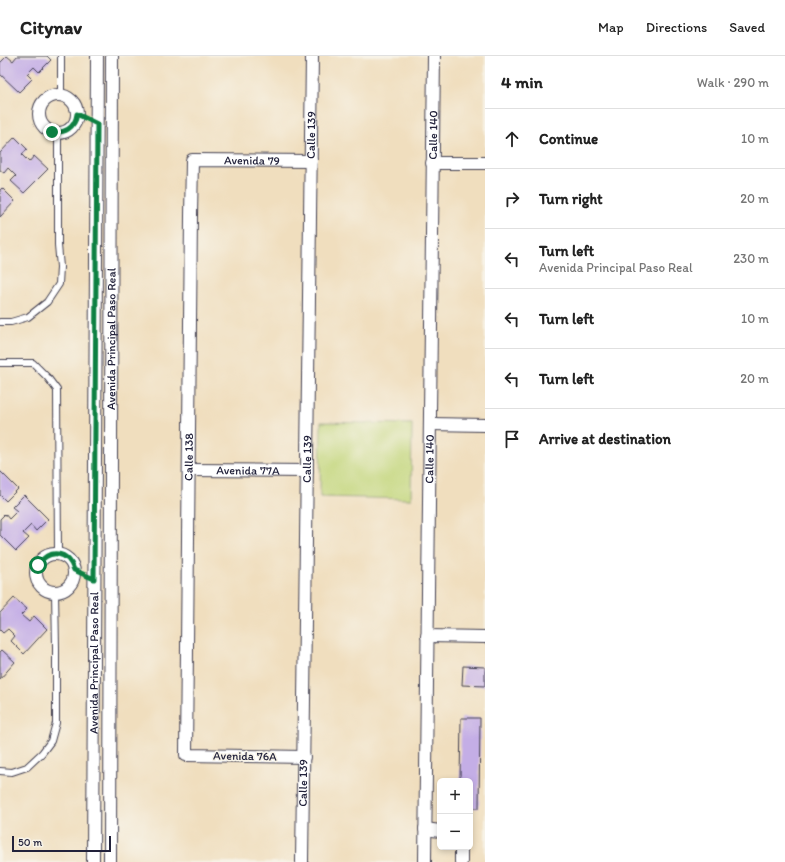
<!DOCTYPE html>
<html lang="en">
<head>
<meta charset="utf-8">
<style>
	:root { --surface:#fff; --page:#f2f2f2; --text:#222; --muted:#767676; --line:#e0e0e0 }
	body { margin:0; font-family:Itim,sans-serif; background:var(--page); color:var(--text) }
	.controls { position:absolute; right:12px; bottom:12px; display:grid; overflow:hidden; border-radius:6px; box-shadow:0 2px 6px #0003 }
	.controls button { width:36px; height:36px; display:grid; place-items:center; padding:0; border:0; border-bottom:1px solid var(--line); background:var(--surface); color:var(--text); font:20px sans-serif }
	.scale { position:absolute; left:12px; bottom:10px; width:99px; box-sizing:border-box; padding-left:4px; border:2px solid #22223b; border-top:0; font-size:11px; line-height:14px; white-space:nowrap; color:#22223b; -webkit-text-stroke:3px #f7f3e8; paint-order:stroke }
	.stop { position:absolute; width:12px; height:12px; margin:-9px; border:3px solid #0b8043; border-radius:50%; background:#fff }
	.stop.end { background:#0b8043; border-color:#fff; box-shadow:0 1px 4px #0008 }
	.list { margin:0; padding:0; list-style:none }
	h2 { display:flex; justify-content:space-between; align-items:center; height:52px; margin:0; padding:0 16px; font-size:17px }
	h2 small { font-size:13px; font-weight:400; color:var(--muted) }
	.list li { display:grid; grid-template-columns:26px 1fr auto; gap:12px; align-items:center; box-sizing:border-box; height:60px; padding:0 16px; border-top:1px solid var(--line) }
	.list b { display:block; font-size:15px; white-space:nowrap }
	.list p { margin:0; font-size:13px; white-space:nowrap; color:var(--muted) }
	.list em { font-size:13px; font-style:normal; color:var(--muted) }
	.icon { flex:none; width:22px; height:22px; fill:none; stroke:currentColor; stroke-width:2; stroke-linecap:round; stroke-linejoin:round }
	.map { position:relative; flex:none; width:485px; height:806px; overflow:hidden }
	header { display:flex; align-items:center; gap:24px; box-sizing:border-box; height:56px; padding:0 20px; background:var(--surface); border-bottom:1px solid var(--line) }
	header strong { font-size:19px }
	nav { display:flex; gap:22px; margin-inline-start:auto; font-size:14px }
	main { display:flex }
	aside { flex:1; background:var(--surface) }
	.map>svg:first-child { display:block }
</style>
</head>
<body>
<header>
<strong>Citynav</strong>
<nav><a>Map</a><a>Directions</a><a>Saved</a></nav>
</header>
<main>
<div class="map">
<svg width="485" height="806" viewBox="0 0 485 806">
	<rect width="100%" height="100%" fill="#f7f3e8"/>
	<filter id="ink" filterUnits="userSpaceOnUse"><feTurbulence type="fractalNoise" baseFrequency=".025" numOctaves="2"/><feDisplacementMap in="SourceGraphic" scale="8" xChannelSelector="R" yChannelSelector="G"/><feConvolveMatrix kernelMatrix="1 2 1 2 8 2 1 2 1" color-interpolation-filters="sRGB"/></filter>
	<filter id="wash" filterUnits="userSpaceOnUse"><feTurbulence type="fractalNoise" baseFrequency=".012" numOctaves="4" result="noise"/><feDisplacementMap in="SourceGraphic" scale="16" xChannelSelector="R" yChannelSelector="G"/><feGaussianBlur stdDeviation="0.9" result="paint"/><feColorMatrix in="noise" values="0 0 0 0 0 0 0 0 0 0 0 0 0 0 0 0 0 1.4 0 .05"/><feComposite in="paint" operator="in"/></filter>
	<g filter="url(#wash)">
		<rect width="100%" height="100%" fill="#f0debe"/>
		<polygon fill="#c1d578" stroke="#727c5a" points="321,366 412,368 411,443 320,441"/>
		<g id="blocks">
			<g fill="#c4aee6">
				<polygon points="7,0 13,5 17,0 47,0 51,4 39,16 34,11 27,18 32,23 19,36 0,18 0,7"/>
				<polygon points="15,81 27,93 22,99 29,106 34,100 48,113 24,137 11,125 16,120 8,112 4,117 0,114 0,97"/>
				<polygon points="2,132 15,145 0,161 0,134"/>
				<polygon points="0,415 18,433 6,445 0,439"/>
				<polygon points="24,439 48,463 36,475 31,469 23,477 29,482 16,495 0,479 0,463 5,458 9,463 17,455 12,451"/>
				<polygon points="14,542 27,553 21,559 29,566 34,560 47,573 24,598 11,585 15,580 8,573 3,577 0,574 0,557"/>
				<polygon points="2,594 15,606 0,623 0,596"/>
				<polygon points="463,610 485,611 485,630 462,629"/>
				<polygon points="461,662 480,662 479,752 470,752 470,725 460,725"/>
			</g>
		</g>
	</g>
	<g filter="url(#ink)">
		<use href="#blocks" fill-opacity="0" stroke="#413e4f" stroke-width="1"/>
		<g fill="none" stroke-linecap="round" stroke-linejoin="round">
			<defs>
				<g id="service">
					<polyline points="61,39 61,0"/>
					<polyline points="0,266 11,266 28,261 47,246 59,228 60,211 58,189 58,77"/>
					<polyline points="0,307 33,307 48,322 57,334 58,498"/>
					<polyline points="0,715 12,716 27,711 42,697 51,685 56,667 56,592 55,536"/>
				</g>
				<g id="minor">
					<circle cx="58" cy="58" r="19"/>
					<polyline points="432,107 485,107"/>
					<polyline points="430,368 485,369"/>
					<path id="s1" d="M189,414L307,415"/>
					<circle cx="55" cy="517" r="19"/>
					<polyline points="427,580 485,581"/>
					<path id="s2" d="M304,701L186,699L191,160L192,104L311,105"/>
					<polyline points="425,773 440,775"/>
					<path id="s3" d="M93,806L97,0"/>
					<path id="s4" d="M110,806L112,0"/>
					<path id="s5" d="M302,806L312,0"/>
					<path id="s6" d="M425,806L434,0"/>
					<polyline points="461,806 461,791"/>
				</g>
			</defs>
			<use href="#service" stroke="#413e4f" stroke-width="8"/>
			<use href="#minor" stroke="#413e4f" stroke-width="14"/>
			<use href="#service" stroke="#fff" stroke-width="6"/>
			<use href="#minor" stroke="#fff" stroke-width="12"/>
		</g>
	</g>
	<g fill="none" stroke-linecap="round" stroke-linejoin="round" filter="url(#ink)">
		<path stroke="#0b8043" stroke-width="5" d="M38,509C49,492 68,495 74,514L94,523L97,68L77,58C75,72 64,78 52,76"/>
	</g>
	<g text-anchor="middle" stroke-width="3" stroke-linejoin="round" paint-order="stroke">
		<g font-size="12" fill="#22223b" stroke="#f7f3e8">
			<text dy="4" stroke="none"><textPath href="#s5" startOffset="727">Calle 139</textPath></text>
			<text dy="4" stroke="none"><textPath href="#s6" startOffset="727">Calle 140</textPath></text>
			<text dy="4" stroke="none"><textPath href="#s2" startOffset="773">Avenida 79</textPath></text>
			<text dy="4" stroke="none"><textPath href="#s4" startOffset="523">Avenida Principal Paso Real</textPath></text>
			<text dy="4" stroke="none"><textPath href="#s2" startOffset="416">Calle 138</textPath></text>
			<text dy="4" stroke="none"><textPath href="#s5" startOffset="403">Calle 139</textPath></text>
			<text dy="4" stroke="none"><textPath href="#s6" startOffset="403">Calle 140</textPath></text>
			<text dy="4" stroke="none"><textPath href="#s1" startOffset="59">Avenida 77A</textPath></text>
			<text dy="4" stroke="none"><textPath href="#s3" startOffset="199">Avenida Principal Paso Real</textPath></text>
			<text transform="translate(245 700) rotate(1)" y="4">Avenida 76A</text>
			<text dy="4" stroke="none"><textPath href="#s5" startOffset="79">Calle 139</textPath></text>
		</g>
	</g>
</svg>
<div class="controls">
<button>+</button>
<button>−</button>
</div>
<div class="scale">50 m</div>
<div class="stop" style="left:38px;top:509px"></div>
<div class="stop end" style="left:52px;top:76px"></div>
</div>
<aside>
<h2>4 min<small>Walk · 290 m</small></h2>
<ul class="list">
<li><svg class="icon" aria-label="ahead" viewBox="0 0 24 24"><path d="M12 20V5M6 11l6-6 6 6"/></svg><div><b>Continue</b></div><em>10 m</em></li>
<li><svg class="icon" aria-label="right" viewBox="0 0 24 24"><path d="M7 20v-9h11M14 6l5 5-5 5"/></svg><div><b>Turn right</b></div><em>20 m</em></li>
<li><svg class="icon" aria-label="left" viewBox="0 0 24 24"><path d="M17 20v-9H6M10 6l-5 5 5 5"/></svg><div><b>Turn left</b><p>Avenida Principal Paso Real</p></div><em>230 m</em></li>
<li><svg class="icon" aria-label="left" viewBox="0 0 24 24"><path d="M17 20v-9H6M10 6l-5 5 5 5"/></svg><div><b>Turn left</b></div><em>10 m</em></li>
<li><svg class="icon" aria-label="left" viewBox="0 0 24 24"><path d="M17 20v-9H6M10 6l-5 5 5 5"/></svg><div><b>Turn left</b></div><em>20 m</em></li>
<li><svg class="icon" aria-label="arrive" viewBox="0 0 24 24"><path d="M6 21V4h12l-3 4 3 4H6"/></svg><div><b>Arrive at destination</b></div></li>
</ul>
</aside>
</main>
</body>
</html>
